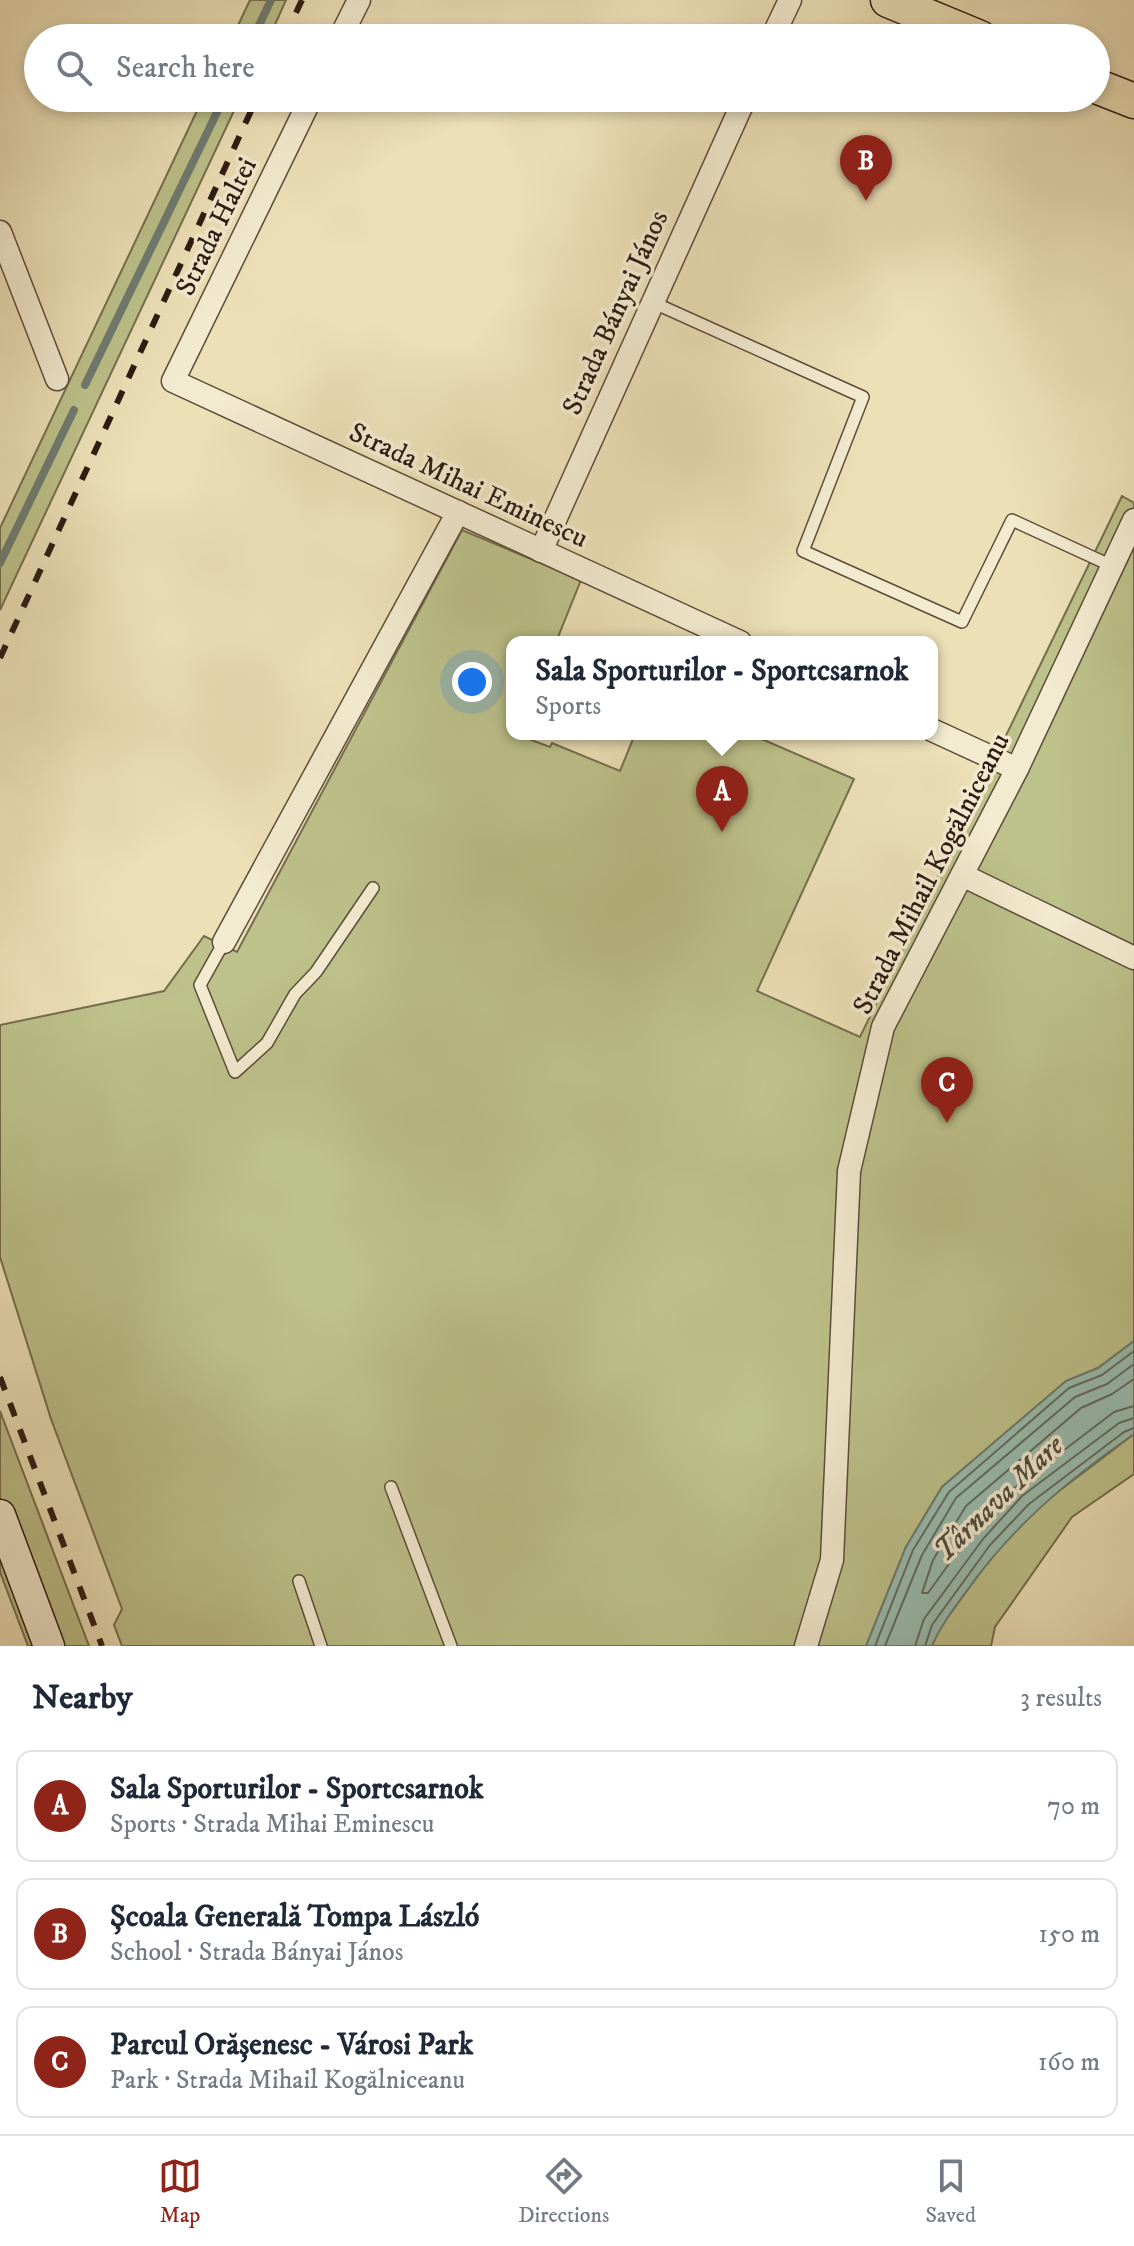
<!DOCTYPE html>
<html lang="en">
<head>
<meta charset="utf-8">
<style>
	:root { --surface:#fff; --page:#f6f6f7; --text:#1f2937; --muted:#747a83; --line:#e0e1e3; --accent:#8f2418 }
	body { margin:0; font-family:"IM FELL DW Pica",serif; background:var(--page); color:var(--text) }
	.you { position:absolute; left:472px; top:682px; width:28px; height:28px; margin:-20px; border:6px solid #fff; border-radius:50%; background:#1a73e8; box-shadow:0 0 0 12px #1a73e833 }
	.badge { display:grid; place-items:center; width:52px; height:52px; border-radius:50%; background:var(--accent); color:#fff; font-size:26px; font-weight:700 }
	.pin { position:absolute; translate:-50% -66px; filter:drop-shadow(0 2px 4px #0008) }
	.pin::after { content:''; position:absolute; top:42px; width:28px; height:24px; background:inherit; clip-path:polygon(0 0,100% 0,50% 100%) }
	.popup { position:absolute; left:506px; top:636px; width:432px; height:104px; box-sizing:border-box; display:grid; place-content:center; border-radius:16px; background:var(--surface); filter:drop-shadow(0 2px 6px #0005); font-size:26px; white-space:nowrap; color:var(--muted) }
	.popup b { font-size:30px; color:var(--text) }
	.popup::after { content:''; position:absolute; left:50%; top:100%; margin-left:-16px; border:16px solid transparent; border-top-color:var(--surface) }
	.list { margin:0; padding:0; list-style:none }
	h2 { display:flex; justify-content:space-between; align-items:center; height:104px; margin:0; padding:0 32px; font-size:34px }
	h2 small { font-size:26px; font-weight:400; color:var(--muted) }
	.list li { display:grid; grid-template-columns:52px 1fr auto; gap:24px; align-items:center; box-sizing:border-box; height:112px; margin:0 16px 16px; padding:0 16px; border:2px solid var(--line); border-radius:16px }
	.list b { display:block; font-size:30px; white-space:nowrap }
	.list p { margin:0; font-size:26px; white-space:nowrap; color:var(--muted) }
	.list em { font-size:26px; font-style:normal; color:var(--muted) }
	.icon { flex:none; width:44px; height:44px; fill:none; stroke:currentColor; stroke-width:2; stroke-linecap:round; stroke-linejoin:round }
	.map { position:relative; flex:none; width:1134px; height:1646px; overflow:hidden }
	.search { position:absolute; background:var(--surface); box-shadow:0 4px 12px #0003; left:24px; right:24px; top:24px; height:88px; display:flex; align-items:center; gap:20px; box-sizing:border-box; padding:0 28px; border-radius:44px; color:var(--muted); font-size:30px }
	.sheet { height:488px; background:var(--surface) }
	nav { display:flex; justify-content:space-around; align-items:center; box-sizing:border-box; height:112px; border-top:2px solid var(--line); background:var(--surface); font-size:22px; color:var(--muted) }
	nav a { display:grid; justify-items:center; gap:4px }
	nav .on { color:var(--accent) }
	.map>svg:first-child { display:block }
</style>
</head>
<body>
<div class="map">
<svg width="1134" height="1646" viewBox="0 0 1134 1646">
	<rect width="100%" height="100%" fill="#ece0b7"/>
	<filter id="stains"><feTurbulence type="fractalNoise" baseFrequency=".0025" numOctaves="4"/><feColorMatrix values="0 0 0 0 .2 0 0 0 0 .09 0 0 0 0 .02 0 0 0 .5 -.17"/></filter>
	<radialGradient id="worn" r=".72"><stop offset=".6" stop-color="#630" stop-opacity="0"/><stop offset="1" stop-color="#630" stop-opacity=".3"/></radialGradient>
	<g fill="#bdc18a" stroke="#756e4e" stroke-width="2">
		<polygon points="250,0 286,0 269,38 232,38"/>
		<polygon points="203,98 240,98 0,610 0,528"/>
		<polygon points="1122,496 1134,503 1134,1341 1098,1368 1066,1381 942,1487 906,1547 866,1646 122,1646 114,1625 122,1609 51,1419 0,1257 0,1025 164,991 204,936 237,952 462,530 581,580 556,642 512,642 512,734 527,734 531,740 550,747 552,743 620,771 635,734 750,734 854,779 757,991 860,1037"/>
		<polygon points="0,1411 89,1646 28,1646 0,1572"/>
		<polygon points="1134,1434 1134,1474 1072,1517 995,1627 991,1646 932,1646 939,1629 996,1551 1034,1510"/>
	</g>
	<path fill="#99bdb0" stroke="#6e7c71" stroke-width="2" d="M1134,1341V1434C1068,1480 1015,1524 968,1589C955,1607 941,1625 932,1646H866L906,1547L942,1487L1066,1381L1098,1368Z"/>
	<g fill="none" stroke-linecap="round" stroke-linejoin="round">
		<g stroke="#636c61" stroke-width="2">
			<polyline points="1134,1379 1112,1394 1081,1408 966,1506 933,1560 922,1593 928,1593 972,1532 1013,1489 1114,1412 1134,1406"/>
			<polyline points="875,1646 913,1550 949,1492 1069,1388 1102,1375 1134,1351"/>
			<polyline points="885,1646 922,1555 956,1498 1075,1397 1107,1384 1134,1364"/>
			<polyline points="915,1646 924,1619 983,1539 1022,1496 1119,1423 1134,1418"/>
			<polyline points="925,1646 932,1625 990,1545 1029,1504 1124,1432 1134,1428"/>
		</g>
		<g stroke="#6e7c71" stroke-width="8">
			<polyline points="253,38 271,0"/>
			<polyline points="85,385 224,98"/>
			<polyline points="0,563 74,410"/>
		</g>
		<defs>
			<g id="lane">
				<polyline points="652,302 863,397 803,551 962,622 1012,520 1112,566"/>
				<polyline points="224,942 200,985 235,1072 267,1043 295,994 316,972 373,888"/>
				<polyline points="391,1487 451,1646"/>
				<polyline points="299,1581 321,1646"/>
			</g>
			<g id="street">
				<polyline points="340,38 359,0"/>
				<polyline points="772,38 790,0"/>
				<polyline points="311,98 173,381 740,642"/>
				<polyline points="0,232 57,379"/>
				<polyline points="541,551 745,98"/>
				<polyline points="932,730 1017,769"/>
				<polyline points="962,875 1134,958"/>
				<polyline points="224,942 458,512"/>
				<polyline points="806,1646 832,1560 849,1171 883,1027 1017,769 1134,520"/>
			</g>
			<polyline id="secondary" points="0,1515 49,1646"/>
			<g id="primary">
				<polyline points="888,0 980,38"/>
				<polyline points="1096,86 1134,101"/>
			</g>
		</defs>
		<use href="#lane" stroke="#5d4c3b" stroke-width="14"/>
		<use href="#street" stroke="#5d4c3b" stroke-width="25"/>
		<use href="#secondary" stroke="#2d1b12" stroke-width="33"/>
		<use href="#primary" stroke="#2d1b12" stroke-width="37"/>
		<use href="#lane" stroke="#f3ebd0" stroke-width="11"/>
		<use href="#street" stroke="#f3ebd0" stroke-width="22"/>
		<use href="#secondary" stroke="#f3ebd0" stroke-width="30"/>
		<use href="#primary" stroke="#ece0b7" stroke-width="34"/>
		<g stroke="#2d1b12" stroke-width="6" stroke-dasharray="14 14" stroke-linecap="butt">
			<polyline points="284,38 302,0"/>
			<polyline points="0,658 257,98"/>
			<polyline points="0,1377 102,1646"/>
		</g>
	</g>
	<g text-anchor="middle" stroke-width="7" stroke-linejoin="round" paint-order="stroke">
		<g font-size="28" fill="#2d1b12" stroke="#f3ebd0">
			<text transform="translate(215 226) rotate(-64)" y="10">Strada Haltei</text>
			<text transform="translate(614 312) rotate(-66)" y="10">Strada Bányai János</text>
			<text transform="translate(469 484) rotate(25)" y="10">Strada Mihai Eminescu</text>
			<text transform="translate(930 873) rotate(-63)" y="10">Strada Mihail Kogălniceanu</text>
		</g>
		<g font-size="30" font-style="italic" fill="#4d4c41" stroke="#f3ebd0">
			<text transform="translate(998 1498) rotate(-44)" y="10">Târnava Mare</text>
		</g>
	</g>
	<rect width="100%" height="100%" filter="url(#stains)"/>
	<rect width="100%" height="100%" fill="url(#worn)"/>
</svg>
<div class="you"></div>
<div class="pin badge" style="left:722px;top:832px">A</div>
<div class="popup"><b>Sala Sporturilor - Sportcsarnok</b>Sports</div>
<div class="pin badge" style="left:866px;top:201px">B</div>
<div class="pin badge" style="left:947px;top:1123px">C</div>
<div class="search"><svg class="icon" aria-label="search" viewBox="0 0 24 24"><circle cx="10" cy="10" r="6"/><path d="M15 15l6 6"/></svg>Search here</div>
</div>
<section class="sheet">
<h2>Nearby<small>3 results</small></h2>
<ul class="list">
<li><span class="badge">A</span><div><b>Sala Sporturilor - Sportcsarnok</b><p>Sports · Strada Mihai Eminescu</p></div><em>70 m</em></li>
<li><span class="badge">B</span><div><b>Școala Generală Tompa László</b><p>School · Strada Bányai János</p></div><em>150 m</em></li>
<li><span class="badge">C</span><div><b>Parcul Orășenesc - Városi Park</b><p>Park · Strada Mihail Kogălniceanu</p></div><em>160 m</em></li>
</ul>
</section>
<nav>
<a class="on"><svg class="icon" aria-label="map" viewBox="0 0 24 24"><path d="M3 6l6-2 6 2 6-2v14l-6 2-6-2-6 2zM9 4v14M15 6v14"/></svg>Map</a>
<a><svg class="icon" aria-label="directions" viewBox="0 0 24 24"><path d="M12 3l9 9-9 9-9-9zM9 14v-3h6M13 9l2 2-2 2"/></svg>Directions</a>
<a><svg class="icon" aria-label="saved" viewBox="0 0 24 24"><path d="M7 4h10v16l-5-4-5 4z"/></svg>Saved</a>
</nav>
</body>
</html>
